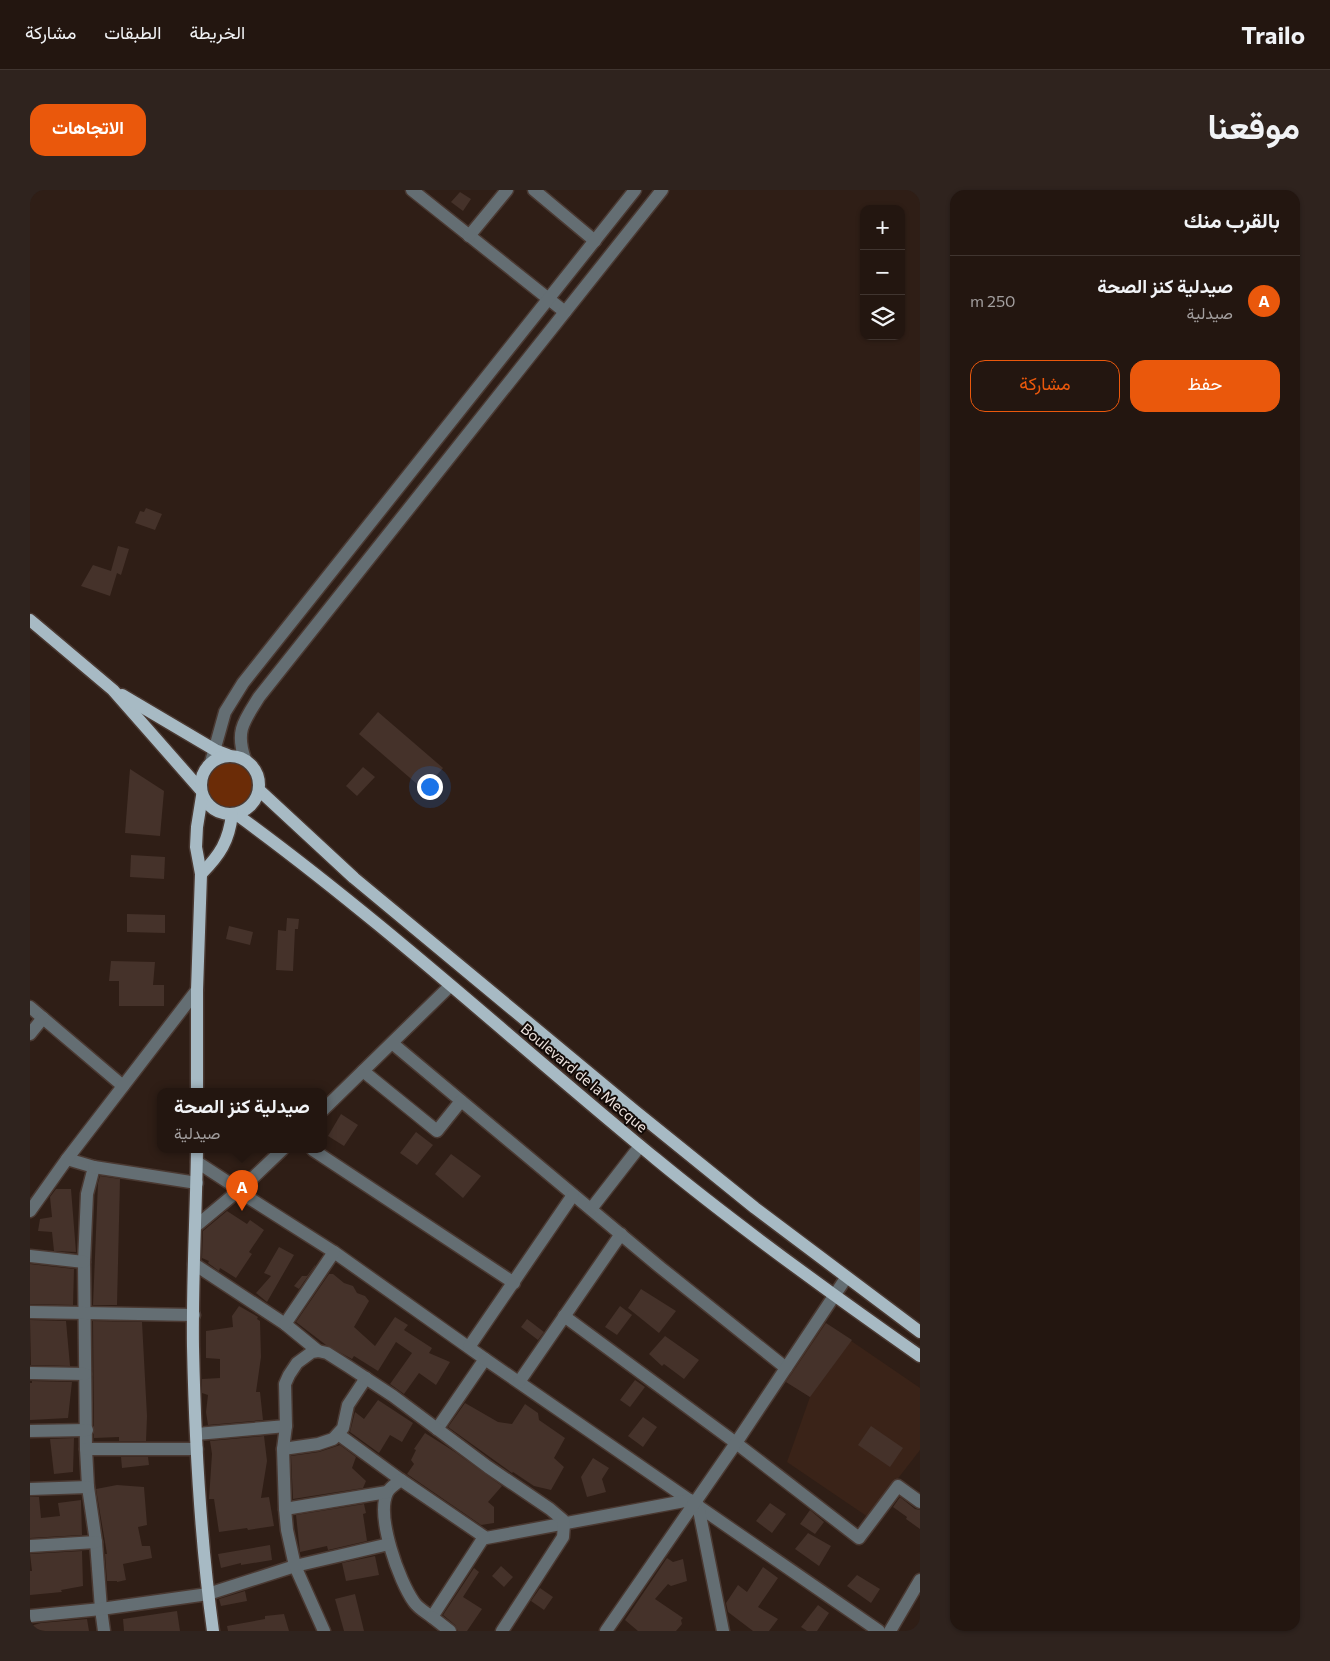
<!DOCTYPE html>
<html lang="ar">
<head>
<meta charset="utf-8">
<style>
	:root { --surface:#231610; --page:#2f231e; --text:#f1f3f6; --muted:#a39f9f; --line:#403530; --accent:#ea580c }
	body { margin:0; font-family:Commissioner,Vazirmatn,sans-serif; background:var(--page); color:var(--text); direction:rtl }
	.controls { position:absolute; right:15px; top:15px; display:grid; overflow:hidden; border-radius:10px; box-shadow:0 1px 4px #0004 }
	.controls button { width:45px; height:45px; display:grid; place-items:center; padding:0; border:0; border-bottom:1px solid var(--line); background:var(--surface); color:var(--text); font:25px sans-serif }
	.you { position:absolute; left:399px; top:596px; width:18px; height:18px; margin:-12px; border:4px solid #fff; border-radius:50%; background:#1a73e8; box-shadow:0 0 0 8px #1a73e833 }
	.badge { display:grid; place-items:center; width:32px; height:32px; border-radius:50%; background:var(--accent); color:#fff; font-size:16px; font-weight:700 }
	.pin { position:absolute; translate:-50% -41px; filter:drop-shadow(0 1px 2px #0008) }
	.pin::after { content:''; position:absolute; top:26px; width:18px; height:15px; background:inherit; clip-path:polygon(0 0,100% 0,50% 100%) }
	.popup { position:absolute; left:127px; top:898px; width:170px; height:65px; box-sizing:border-box; display:grid; place-content:center; border-radius:10px; background:var(--surface); filter:drop-shadow(0 1px 4px #0005); font-size:16px; white-space:nowrap; color:var(--muted) }
	.popup b { font-size:19px; color:var(--text) }
	.popup::after { content:''; position:absolute; left:50%; top:100%; margin-left:-10px; border:10px solid transparent; border-top-color:var(--surface) }
	.list { margin:0; padding:0; list-style:none }
	h2 { display:flex; justify-content:space-between; align-items:center; height:65px; margin:0; padding:0 20px; font-size:21px }
	h2 small { font-size:16px; font-weight:400; color:var(--muted) }
	.list li { display:grid; grid-template-columns:32px 1fr auto; gap:15px; align-items:center; box-sizing:border-box; height:90px; padding:0 20px; border-top:1px solid var(--line) }
	.list b { display:block; font-size:19px; white-space:nowrap }
	.list p { margin:0; font-size:16px; white-space:nowrap; color:var(--muted) }
	.list em { font-size:16px; font-style:normal; color:var(--muted) }
	.actions { display:flex; gap:10px; padding:15px 20px }
	.actions a { flex:1; padding:11px 0; border:1px solid var(--accent); border-radius:15px; text-align:center; font-size:18px; color:var(--accent) }
	.actions .main { background:var(--accent); color:#fff }
	.icon { flex:none; width:28px; height:28px; fill:none; stroke:currentColor; stroke-width:2; stroke-linecap:round; stroke-linejoin:round }
	.map { position:relative; flex:none; width:890px; height:1441px; overflow:hidden; direction:ltr; border-radius:15px }
	header { display:flex; align-items:center; gap:30px; box-sizing:border-box; height:70px; padding:0 25px; background:var(--surface); border-bottom:1px solid var(--line) }
	header strong { font-size:24px }
	nav { display:flex; gap:28px; margin-inline-start:auto; font-size:18px }
	.intro { display:flex; align-items:center; justify-content:space-between; box-sizing:border-box; height:120px; padding:0 30px }
	h1 { margin:0; font-size:35px }
	.button { padding:12px 22px; border-radius:15px; background:var(--accent); color:#fff; font-size:18px; font-weight:700 }
	main { display:flex; gap:30px; padding:0 30px }
	aside { flex:1; background:var(--surface); border-radius:15px; box-shadow:0 1px 4px #0004 }
	.map>svg:first-child { display:block }
</style>
</head>
<body>
<header>
<strong>Trailo</strong>
<nav><a>الخريطة</a><a>الطبقات</a><a>مشاركة</a></nav>
</header>
<div class="intro"><h1>موقعنا</h1><a class="button">الاتجاهات</a></div>
<main>
<aside>
<h2>بالقرب منك<small></small></h2>
<ul class="list">
<li><span class="badge">A</span><div><b>صيدلية كنز الصحة</b><p>صيدلية</p></div><em>250 m</em></li>
</ul>
<div class="actions"><a class="main">حفظ</a><a>مشاركة</a></div>
</aside>
<div class="map">
<svg width="890" height="1441" viewBox="0 0 890 1441">
	<rect width="100%" height="100%" fill="#2f1e16"/>
	<polygon fill="#3a2318" points="792,1131 890,1198 890,1260 838,1327 757,1272 780,1207 753,1190"/>
	<circle fill="#6b2c07" cx="200" cy="593" r="25"/>
	<g fill="#45322a">
		<polygon points="430,2 441,9 433,21 421,12"/>
		<polygon points="116,318 132,324 125,340 105,333 110,321 114,322"/>
		<polygon points="88,356 99,359 91,385 87,383 80,406 51,396 63,375 81,381"/>
		<polygon points="348,522 413,578 394,600 329,544"/>
		<polygon points="333,577 345,587 327,606 316,596"/>
		<polygon points="100,579 134,601 130,646 95,643"/>
		<polygon points="101,665 135,667 134,689 100,687"/>
		<polygon points="97,724 135,725 135,743 97,742"/>
		<polygon points="257,728 269,729 268,739 265,739 263,781 246,780 248,740 256,741"/>
		<polygon points="199,736 223,742 220,755 196,749"/>
		<polygon points="81,771 125,772 123,795 134,795 134,816 89,816 89,791 79,791"/>
		<polygon points="311,924 328,935 314,956 298,946"/>
		<polygon points="386,942 403,955 387,975 370,963"/>
		<polygon points="421,964 451,986 433,1008 405,984"/>
		<polygon points="70,986 90,989 87,1115 63,1115 68,993"/>
		<polygon points="26,999 41,999 46,1062 24,1061 22,1042 8,1041 10,1029 22,1027 20,1007"/>
		<polygon points="197,1021 217,1034 220,1030 234,1040 219,1062 222,1064 206,1088 190,1078 189,1081 178,1073 179,1071 172,1068 173,1041"/>
		<polygon points="249,1057 264,1065 237,1112 226,1103 241,1086 234,1083"/>
		<polygon points="0,1074 44,1079 43,1115 0,1114"/>
		<polygon points="285,1075 285,1076 269,1099 264,1096 272,1086 277,1086"/>
		<polygon points="299,1084 303,1084 314,1093 323,1096 327,1103 335,1106 339,1111 324,1137 345,1156 365,1127 378,1135 374,1140 402,1158 399,1163 420,1172 406,1195 389,1183 374,1204 360,1194 382,1163 366,1152 348,1181 324,1166 322,1169 296,1155 266,1132"/>
		<polygon points="611,1099 646,1121 629,1143 598,1118"/>
		<polygon points="209,1116 228,1127 227,1129 230,1131 231,1167 226,1202 230,1202 233,1230 178,1235 176,1222 178,1205 172,1203 172,1189 190,1188 190,1169 176,1168 176,1141 203,1137 202,1126"/>
		<polygon points="590,1116 602,1125 587,1145 575,1137"/>
		<polygon points="497,1129 514,1142 508,1150 491,1137"/>
		<polygon points="0,1130 36,1131 40,1176 1,1175"/>
		<polygon points="63,1131 112,1132 117,1226 116,1251 89,1251 89,1247 64,1248"/>
		<polygon points="796,1133 822,1150 780,1207 756,1192"/>
		<polygon points="635,1146 669,1170 654,1189 634,1174 632,1176 619,1164"/>
		<polygon points="605,1190 615,1197 600,1217 590,1210"/>
		<polygon points="2,1191 42,1192 38,1228 0,1230 0,1193 2,1193"/>
		<polygon points="348,1210 383,1233 372,1252 360,1245 349,1263 320,1242 325,1222 334,1229"/>
		<polygon points="435,1213 468,1232 482,1234 495,1214 508,1223 509,1230 535,1248 524,1268 534,1277 521,1300 504,1296 483,1282 482,1283 418,1237"/>
		<polygon points="613,1227 627,1237 613,1257 598,1246"/>
		<polygon points="841,1236 873,1258 860,1277 828,1255"/>
		<polygon points="395,1243 425,1262 472,1296 458,1312 464,1317 464,1333 451,1335 377,1284 384,1274 381,1270 386,1260 384,1259"/>
		<polygon points="234,1246 237,1271 231,1308 239,1307 244,1336 218,1340 217,1338 189,1342 184,1309 179,1309 182,1264 180,1251"/>
		<polygon points="44,1248 43,1282 24,1284 20,1249"/>
		<polygon points="310,1255 326,1267 322,1278 336,1291 333,1298 263,1309 261,1266 289,1262"/>
		<polygon points="91,1267 118,1267 119,1275 92,1278"/>
		<polygon points="563,1268 579,1278 572,1289 576,1302 557,1307 551,1287"/>
		<polygon points="87,1295 114,1297 117,1335 108,1337 112,1356 120,1356 122,1368 93,1374 96,1390 87,1392 87,1391 77,1391 75,1364 77,1364 66,1299"/>
		<polygon points="0,1307 9,1307 11,1328 30,1326 28,1313 51,1310 52,1345 0,1348"/>
		<polygon points="870,1307 885,1319 890,1320 890,1339 876,1329 877,1327 863,1317"/>
		<polygon points="740,1313 756,1324 742,1343 726,1331"/>
		<polygon points="334,1314 336,1323 333,1324 337,1351 298,1360 297,1356 270,1362 266,1325"/>
		<polygon points="780,1320 794,1332 785,1344 770,1334"/>
		<polygon points="778,1343 801,1356 789,1376 765,1359"/>
		<polygon points="240,1355 242,1370 211,1375 211,1373 191,1378 188,1364"/>
		<polygon points="52,1361 53,1396 31,1400 32,1402 0,1405 0,1381 2,1381 0,1364"/>
		<polygon points="345,1366 349,1385 316,1391 312,1373"/>
		<polygon points="637,1368 643,1372 653,1369 657,1391 641,1396 638,1394 625,1409 653,1428 651,1430 652,1434 646,1441 608,1441 595,1430"/>
		<polygon points="471,1376 483,1387 474,1397 462,1386"/>
		<polygon points="733,1377 748,1388 728,1417 748,1429 739,1441 723,1441 698,1422 696,1413 708,1395 717,1402"/>
		<polygon points="444,1378 449,1382 433,1407 452,1419 437,1441 428,1441 425,1435 413,1425"/>
		<polygon points="827,1385 850,1399 841,1413 817,1396"/>
		<polygon points="510,1398 523,1407 514,1420 501,1411"/>
		<polygon points="215,1401 217,1411 191,1416 189,1409"/>
		<polygon points="325,1404 334,1441 314,1441 305,1409"/>
		<polygon points="788,1415 799,1423 787,1441 777,1441 771,1437"/>
		<polygon points="147,1421 150,1441 94,1441 93,1429"/>
		<polygon points="254,1424 259,1441 198,1441 197,1436 235,1429 235,1426"/>
		<polygon points="57,1429 59,1441 0,1441 0,1436 11,1433"/>
	</g>
	<g fill="none" stroke-linecap="round" stroke-linejoin="round">
		<defs>
			<g id="minor">
				<polyline points="382,0 535,122"/>
				<polyline points="504,0 565,51"/>
				<polyline points="439,46 477,0"/>
				<path d="M215,569C205,541 214,531 229,507L632,0"/>
				<polyline points="181,572 195,522 213,493 605,0"/>
				<polyline points="0,817 93,896"/>
				<polyline points="0,844 13,828"/>
				<polyline points="362,853 631,1078 756,1178"/>
				<polyline points="333,881 407,941 431,911"/>
				<polyline points="293,920 420,796"/>
				<polyline points="283,960 484,1093"/>
				<polyline points="37,969 64,977 57,1004 54,1072 56,1259 58,1297 66,1352 71,1419 74,1441"/>
				<polyline points="167,972 210,1000 208,1001 304,1062 455,1169 407,1239"/>
				<polyline points="64,977 167,993"/>
				<polyline points="210,1000 252,960"/>
				<polyline points="561,1019 610,956"/>
				<polyline points="0,1021 37,969 167,800"/>
				<polyline points="166,1036 208,1001"/>
				<polyline points="0,1066 54,1072"/>
				<polyline points="164,1074 255,1134 288,1161"/>
				<polyline points="0,1122 164,1125"/>
				<polyline points="534,1126 706,1253 829,1348 868,1296 890,1312"/>
				<polyline points="255,1134 304,1062"/>
				<polyline points="439,1157 543,1005"/>
				<polyline points="455,1169 849,1441"/>
				<polyline points="0,1183 55,1184"/>
				<polyline points="489,1192 591,1044"/>
				<polyline points="0,1241 57,1240"/>
				<polyline points="167,1244 256,1236"/>
				<polyline points="308,1244 371,1290 456,1348 660,1310"/>
				<polyline points="56,1259 167,1259"/>
				<polyline points="253,1259 288,1254 303,1249 313,1238 318,1215 336,1188"/>
				<path d="M371,1290C367,1293 359,1298 357,1303C346,1327 369,1391 384,1412C388,1418 395,1422 402,1427L454,1347"/>
				<polyline points="0,1299 58,1297"/>
				<polyline points="668,1315 693,1441"/>
				<polyline points="255,1319 357,1302"/>
				<polyline points="0,1356 66,1352"/>
				<polyline points="0,1426 71,1419 178,1404 265,1376 359,1354"/>
				<polyline points="402,1427 420,1441"/>
				<polyline points="294,1441 265,1376 257,1340 255,1319 253,1259 256,1236 255,1194 259,1185 267,1173 282,1162 288,1161 297,1163 319,1177 363,1206 458,1277 520,1319 533,1330 534,1334 533,1347 472,1441"/>
				<polyline points="576,1441 706,1253 816,1088"/>
				<polyline points="860,1441 890,1390"/>
			</g>
			<g id="major">
				<polyline points="0,430 83,500 170,599"/>
				<polyline points="92,505 185,560 198,565"/>
				<circle cx="200" cy="595" r="29"/>
				<polyline points="229,600 324,688 605,921 725,1018 890,1142"/>
				<path d="M206,624C353,731 486,854 626,969C711,1039 800,1103 890,1166"/>
				<path d="M171,684C190,665 199,651 202,624"/>
				<polyline points="167,902 167,800 171,684 166,657 167,637 172,606"/>
				<path d="M167,960C166,1026 162,1091 163,1157C165,1251 170,1347 183,1441"/>
			</g>
		</defs>
		<use href="#minor" stroke="#4a3932" stroke-width="15"/>
		<use href="#major" stroke="#4a3932" stroke-width="15"/>
		<use href="#minor" stroke="#646e73" stroke-width="12"/>
		<use href="#major" stroke="#a7bac4" stroke-width="12"/>
	</g>
	<g text-anchor="middle" stroke-width="4" stroke-linejoin="round" paint-order="stroke">
		<g font-size="15" fill="#eee2dd" stroke="#120a07">
			<text transform="translate(554 888) rotate(40)" y="5">Boulevard de la Mecque</text>
		</g>
	</g>
</svg>
<div class="controls">
<button>+</button>
<button>−</button>
<button><svg class="icon" aria-label="layers" viewBox="0 0 24 24"><path d="M12 4l9 5-9 5-9-5zM3 14l9 5 9-5"/></svg></button>
</div>
<div class="you"></div>
<div class="pin badge" style="left:212px;top:1021px">A</div>
<div class="popup"><b>صيدلية كنز الصحة</b>صيدلية</div>
</div>
</main>
</body>
</html>
